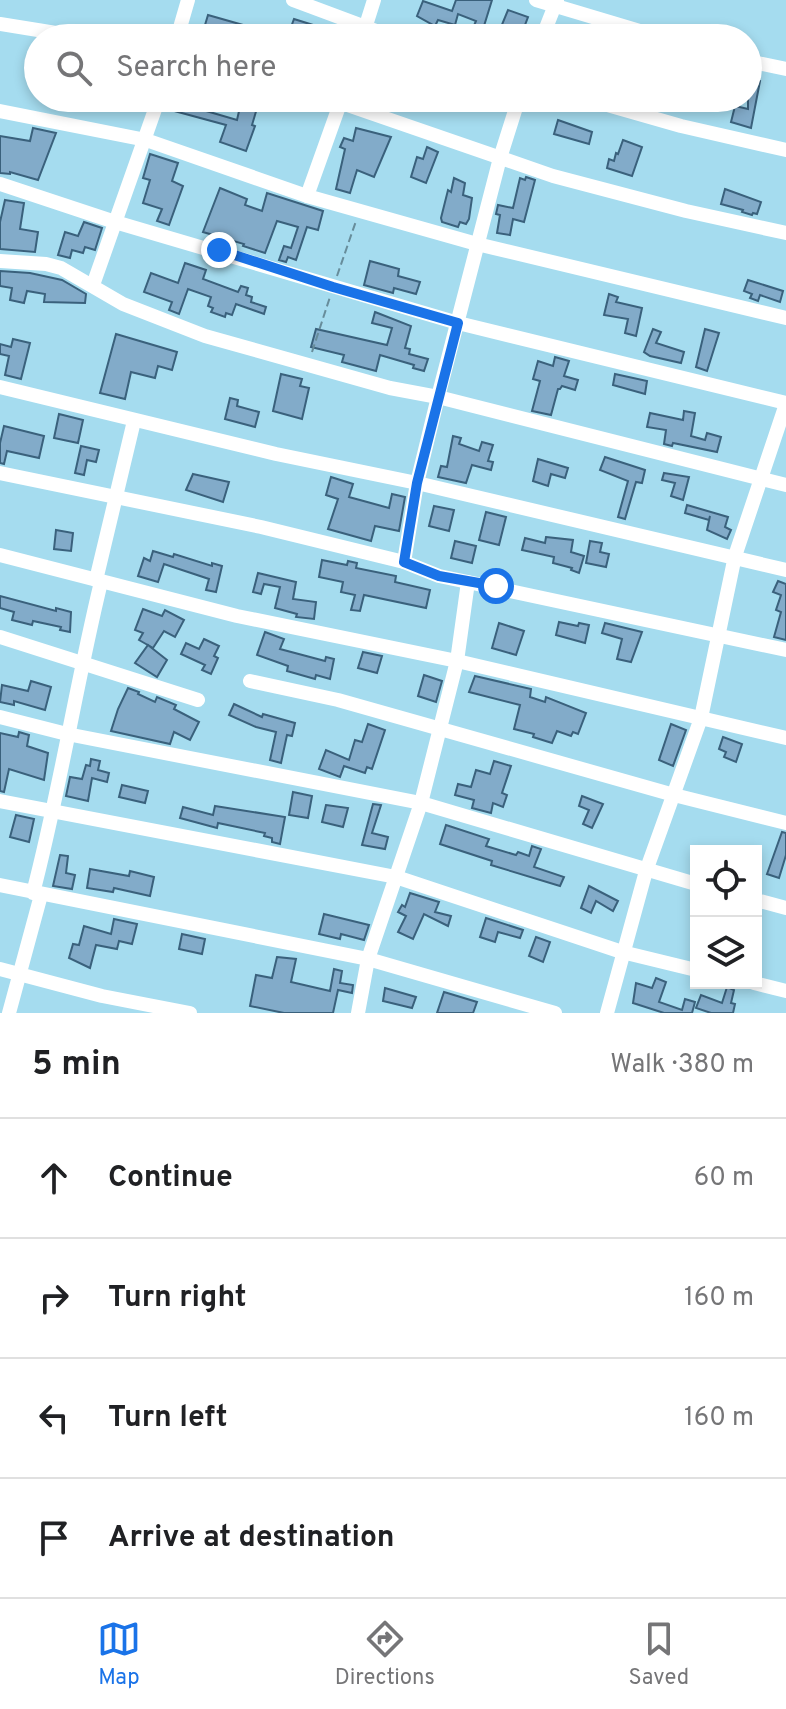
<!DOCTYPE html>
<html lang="en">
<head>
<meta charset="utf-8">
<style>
	:root { --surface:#fff; --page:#f2f2f2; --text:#202124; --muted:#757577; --line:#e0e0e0; --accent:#1a73e8 }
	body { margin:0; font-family:Overpass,sans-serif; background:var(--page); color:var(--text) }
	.controls { position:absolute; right:24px; bottom:24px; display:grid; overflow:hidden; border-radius:0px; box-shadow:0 4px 12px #0003 }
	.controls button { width:72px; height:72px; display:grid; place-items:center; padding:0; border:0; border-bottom:2px solid var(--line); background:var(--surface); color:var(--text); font:40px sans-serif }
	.stop { position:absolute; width:24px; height:24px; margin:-18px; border:6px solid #1a73e8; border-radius:50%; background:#fff }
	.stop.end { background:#1a73e8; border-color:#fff; box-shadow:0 2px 8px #0008 }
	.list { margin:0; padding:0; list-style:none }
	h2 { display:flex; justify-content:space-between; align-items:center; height:104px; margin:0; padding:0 32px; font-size:34px }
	h2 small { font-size:26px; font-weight:400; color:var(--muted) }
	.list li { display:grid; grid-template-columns:52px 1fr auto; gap:24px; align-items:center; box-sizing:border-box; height:120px; padding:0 32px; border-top:2px solid var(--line) }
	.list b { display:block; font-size:30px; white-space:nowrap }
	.list em { font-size:26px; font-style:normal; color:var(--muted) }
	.icon { flex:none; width:44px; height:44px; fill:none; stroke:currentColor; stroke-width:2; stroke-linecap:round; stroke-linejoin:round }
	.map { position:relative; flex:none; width:786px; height:1013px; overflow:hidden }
	.search { position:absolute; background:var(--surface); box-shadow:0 4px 12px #0003; left:24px; right:24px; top:24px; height:88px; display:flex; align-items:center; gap:20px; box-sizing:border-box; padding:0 28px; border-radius:44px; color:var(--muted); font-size:30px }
	.sheet { height:584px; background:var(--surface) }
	nav { display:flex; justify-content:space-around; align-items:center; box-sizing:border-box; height:112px; border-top:2px solid var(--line); background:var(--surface); font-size:22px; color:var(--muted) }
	nav a { display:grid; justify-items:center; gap:4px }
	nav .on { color:var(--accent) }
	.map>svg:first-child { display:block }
</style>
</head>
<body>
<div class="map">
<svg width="786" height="1013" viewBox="0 0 786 1013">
	<rect width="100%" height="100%" fill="#a5dcef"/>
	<g fill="#82abc9" stroke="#3a617c" stroke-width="2">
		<polygon points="456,0 492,0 484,26 499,32 508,10 528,17 520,38 489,38 472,30 476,21 458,14 455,25 438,20 435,26 417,16 423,1 452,11"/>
		<polygon points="208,15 250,27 247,34 228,28 227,32 205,25"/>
		<polygon points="294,19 313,25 308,38 287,38"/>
		<polygon points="748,79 760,81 751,128 731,122 735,106 748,109"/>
		<polygon points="170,98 200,98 196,108 237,120 242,98 260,98 252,125 255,126 246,151 220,142 226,125 167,109"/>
		<polygon points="558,120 592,132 589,144 554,134"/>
		<polygon points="33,128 56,133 38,180 10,172 10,174 0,173 0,136 30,141"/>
		<polygon points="356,128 391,137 374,177 357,170 350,193 336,189 345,149 340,147 344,138 353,141"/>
		<polygon points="623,140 642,147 632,176 607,168 609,159 614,161 616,153 618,154"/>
		<polygon points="427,147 438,152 426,183 411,177 417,157 423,159"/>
		<polygon points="150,154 178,163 172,181 183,186 169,225 157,221 162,209 143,203 150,180 143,178"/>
		<polygon points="526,177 535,180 524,222 513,219 510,235 497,233 500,215 496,214 498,205 513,208 520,178 525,180"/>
		<polygon points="454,178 465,183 463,195 472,198 469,219 466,224 460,222 458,227 442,222 441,218 448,190 451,192"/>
		<polygon points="220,188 247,199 245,205 262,211 267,193 323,211 318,230 307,227 296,260 288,257 286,262 279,260 284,246 291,248 298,227 277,221 265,253 243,246 244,244 203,232"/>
		<polygon points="725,189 761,202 757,214 753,213 752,215 742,212 743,210 721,204"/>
		<polygon points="5,200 24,203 20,229 38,232 35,252 0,249 0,222"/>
		<polygon points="84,222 102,228 95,250 85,247 83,253 72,250 70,258 58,255 65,232 78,236"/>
		<polygon points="370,261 399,269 398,276 420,282 416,294 394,288 393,293 364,285"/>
		<polygon points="185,263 206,270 203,279 238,292 241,286 248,288 246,295 252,297 251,302 266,307 264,314 236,304 232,315 226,313 225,317 211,312 213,308 208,306 211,297 188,289 179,314 169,310 172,302 144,292 151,273 178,283"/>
		<polygon points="0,271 30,273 62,280 86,294 85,303 44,302 45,294 27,291 24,303 10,300 12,288 0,286"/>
		<polygon points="748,280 783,291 780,302 760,295 758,301 750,298 752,294 744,291"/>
		<polygon points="609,294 618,297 616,302 642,308 636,336 625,333 628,319 604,315"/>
		<polygon points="375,312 411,326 405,348 410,349 409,354 428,359 424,371 413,368 414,365 380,355 376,371 342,362 344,355 311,347 316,329 387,345 392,328 372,323"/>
		<polygon points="653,329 661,332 656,343 684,352 681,363 650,356 644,352"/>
		<polygon points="705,329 719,333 707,371 696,367"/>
		<polygon points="116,334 177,352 172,370 158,366 155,378 131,372 125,399 100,393"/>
		<polygon points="13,339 30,343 21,379 5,375 9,356 0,354 0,344 11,347"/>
		<polygon points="555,357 569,361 564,376 578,380 575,390 562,386 560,389 558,389 551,415 532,411 540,381 533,379 538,361 553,366"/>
		<polygon points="281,374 302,379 300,386 309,388 302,419 273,411"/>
		<polygon points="615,374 647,381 645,394 613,385"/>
		<polygon points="230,398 238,400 237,406 259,412 255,427 225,419"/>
		<polygon points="684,411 695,413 691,436 705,440 707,433 721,437 717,452 673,443 672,446 664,444 666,430 647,427 650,413 683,420"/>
		<polygon points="59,414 83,420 78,443 54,438"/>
		<polygon points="4,426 44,436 39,458 7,451 4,464 0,463 0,443"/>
		<polygon points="453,436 461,438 459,444 479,451 482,442 493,445 488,461 493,462 491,470 472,465 466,483 438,477 441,466 447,467"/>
		<polygon points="81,446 99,450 96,462 87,460 84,475 75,473"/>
		<polygon points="605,457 645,470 642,483 636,482 625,519 618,517 628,481 600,470"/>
		<polygon points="538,459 568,468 565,478 551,474 548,486 533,481"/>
		<polygon points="664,473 689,477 683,500 671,496 675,483 662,480"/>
		<polygon points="193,474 229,482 223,502 186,490"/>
		<polygon points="331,477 353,484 349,497 389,508 392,494 405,497 399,531 375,526 371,541 328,529 338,499 326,495"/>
		<polygon points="687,505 728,517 725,527 731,530 727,539 707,530 710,516 709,520 685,513"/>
		<polygon points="434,506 454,510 449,531 429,526"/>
		<polygon points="486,512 506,517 499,545 479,540"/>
		<polygon points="56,530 73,533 71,551 54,549"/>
		<polygon points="546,537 573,540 571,552 584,556 579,573 571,570 572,568 553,563 554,557 522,550 525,538 545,543"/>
		<polygon points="455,541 476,546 472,563 451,558"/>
		<polygon points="590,541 602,543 600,552 609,554 606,567 586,563"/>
		<polygon points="153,551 173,557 174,554 212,566 212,563 222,566 216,592 206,590 209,579 164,564 158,582 138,576 144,558 150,561"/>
		<polygon points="322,560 347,565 348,561 357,563 356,568 396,576 395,582 430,590 426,608 364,595 360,611 351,610 355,595 341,592 343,582 319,577"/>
		<polygon points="258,573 296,582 293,599 316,602 314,619 296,617 297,614 275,608 280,587 264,584 261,594 253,592"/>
		<polygon points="778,581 786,584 786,640 774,637 781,612 776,610 781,595 773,592"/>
		<polygon points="0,596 56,611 56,608 71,612 70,632 60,630 61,627 33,621 32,625 12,620 14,612 0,608"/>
		<polygon points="143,609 162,616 165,610 184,620 175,637 164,631 153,648 139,640 143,633 135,630"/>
		<polygon points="559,622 578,626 579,623 589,625 585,643 556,635"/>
		<polygon points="499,623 524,631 516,655 492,648"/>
		<polygon points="605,623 642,632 631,662 617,659 622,639 602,633"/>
		<polygon points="265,632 284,639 280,649 325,661 326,657 334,659 330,679 316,675 315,679 287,671 288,666 257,655"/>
		<polygon points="204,639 219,646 214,656 218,658 211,674 202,670 205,665 181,654 186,643 199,649"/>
		<polygon points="148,645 167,660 157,677 135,663"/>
		<polygon points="363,652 382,656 377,673 358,668"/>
		<polygon points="424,675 442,681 436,702 418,696"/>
		<polygon points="475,676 531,689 530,697 545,702 546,697 586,713 578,734 573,732 571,736 557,731 552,743 533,737 534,734 514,729 520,705 469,692"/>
		<polygon points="31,681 51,687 45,710 14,701 14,705 0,702 2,685 28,691"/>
		<polygon points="128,688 139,692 138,694 155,702 157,697 176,705 174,709 199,722 190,740 174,732 170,744 111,731 118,709"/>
		<polygon points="234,704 262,717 263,714 295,723 292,736 287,735 281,763 270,760 276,732 256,727 229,715"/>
		<polygon points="368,724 385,730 372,769 367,767 365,773 344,766 340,777 319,769 326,750 349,760 355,740 362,742"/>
		<polygon points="671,724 686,730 673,766 659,760"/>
		<polygon points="19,732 29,735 27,746 48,753 44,780 9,769 4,792 0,791 0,733 18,737"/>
		<polygon points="723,737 742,744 736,762 724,757 726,752 719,749"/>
		<polygon points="91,759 100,761 98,770 109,773 107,782 92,778 88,801 66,796 70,777 82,779 86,765 90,766"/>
		<polygon points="494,761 511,766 502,793 507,795 503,807 493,803 491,813 472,808 474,800 455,795 458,784 471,787 476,770 490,774"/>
		<polygon points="122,785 148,791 145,803 119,797"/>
		<polygon points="293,792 312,796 308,818 289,815"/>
		<polygon points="582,796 603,804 592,828 583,824 589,810 579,806"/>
		<polygon points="373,804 381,805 372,833 388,837 385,849 362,845"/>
		<polygon points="326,805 348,808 343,827 322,822"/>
		<polygon points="215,806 285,817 280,844 272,842 272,838 264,836 265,833 218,823 217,828 180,818 183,807 213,815"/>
		<polygon points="16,815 34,819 29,842 10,837"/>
		<polygon points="446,825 489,839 486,846 516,855 518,852 529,856 532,846 541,849 534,867 564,877 560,886 491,865 492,861 440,844"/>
		<polygon points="782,832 786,833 786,855 779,878 767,874"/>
		<polygon points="60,855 68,856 66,873 75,875 72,889 53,886"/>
		<polygon points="90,869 129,876 130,871 154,877 150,896 114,888 113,892 87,888"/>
		<polygon points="589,886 618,901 613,911 596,901 591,913 581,908"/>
		<polygon points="410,893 439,902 435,912 451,916 448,926 424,914 413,939 398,932 406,916 398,912 402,905 405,907"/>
		<polygon points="324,914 369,925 364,940 341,934 340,939 319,934"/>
		<polygon points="486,918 523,930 520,938 498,932 495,942 480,937"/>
		<polygon points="114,919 137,924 132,944 119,941 117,949 96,945 90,968 69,958 73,944 79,945 84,926 111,934"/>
		<polygon points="182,934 205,939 202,954 179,949"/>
		<polygon points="536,937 550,942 543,962 529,956"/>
		<polygon points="277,957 296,959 291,982 330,991 334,969 342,971 340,983 353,985 352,993 338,990 333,1013 284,1013 250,1006 256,975 272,978"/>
		<polygon points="656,978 666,982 659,1002 682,1010 685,999 695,1002 692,1013 664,1013 633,1003 636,983 652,988"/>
		<polygon points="727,987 734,990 731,1003 735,1004 733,1013 711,1013 696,1008 701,995 722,1003"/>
		<polygon points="385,988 416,997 412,1008 383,1001"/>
		<polygon points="444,992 477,1002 473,1013 437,1013"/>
	</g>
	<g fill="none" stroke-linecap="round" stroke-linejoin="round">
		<g stroke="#678d9b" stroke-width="2" stroke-dasharray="8 4" stroke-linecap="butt">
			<polyline points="337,276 356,221"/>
			<polyline points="312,352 330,297"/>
		</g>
		<g stroke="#fff" stroke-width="14">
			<polyline points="293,0 395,38"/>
			<polyline points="536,0 663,38"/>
			<polyline points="0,24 87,38"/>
			<polyline points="177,38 188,0"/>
			<polyline points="362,38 374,0"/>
			<polyline points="542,38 557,0"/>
			<polyline points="748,61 786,69"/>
			<polyline points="327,98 553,176 686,211 786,233"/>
			<polyline points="583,98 681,126 786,150"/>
			<polyline points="0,111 146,140 307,196 477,244 786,318"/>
			<polyline points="0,184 115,222 458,323 786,403"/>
			<polyline points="307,196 342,98"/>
			<polyline points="0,261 46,264 61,268 123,304 205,336 390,388 438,397 786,485"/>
			<polyline points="93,285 159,98"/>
			<polyline points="0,387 276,454 417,483 786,570"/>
			<polyline points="0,473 261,527 404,562"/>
			<polyline points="0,555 237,616 457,661 786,738"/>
			<polyline points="96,580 134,421"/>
			<polyline points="468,582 786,650"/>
			<polyline points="0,637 198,700"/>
			<polyline points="250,681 338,700 674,795 786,823"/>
			<polyline points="0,717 67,734 421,803 696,884"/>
			<polyline points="0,801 396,877 622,952 696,970"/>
			<polyline points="0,885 368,959 555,1013"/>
			<path d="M33,893C60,790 76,685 101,582"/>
			<polyline points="756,900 786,908"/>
			<polyline points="0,969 102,996 190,1013"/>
			<polyline points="754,983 786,991"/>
			<polyline points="9,1013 41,895"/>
			<polyline points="358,1013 368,959 421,803 457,661 468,582 439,576 404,562 417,483 438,397 500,158 519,98"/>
			<polyline points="607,1013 646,871 701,718 735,556 786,404"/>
		</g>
	</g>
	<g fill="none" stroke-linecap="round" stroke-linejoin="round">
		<polyline stroke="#1a73e8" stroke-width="10" points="219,250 333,287 458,323 417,483 404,562 439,576 496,586"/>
	</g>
</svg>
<div class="controls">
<button><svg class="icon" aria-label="locate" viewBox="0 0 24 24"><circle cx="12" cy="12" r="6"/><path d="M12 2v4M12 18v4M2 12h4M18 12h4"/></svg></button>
<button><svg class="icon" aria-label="layers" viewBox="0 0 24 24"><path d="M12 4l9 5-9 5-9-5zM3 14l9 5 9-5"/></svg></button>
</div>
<div class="stop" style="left:496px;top:586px"></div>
<div class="stop end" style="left:219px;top:250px"></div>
<div class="search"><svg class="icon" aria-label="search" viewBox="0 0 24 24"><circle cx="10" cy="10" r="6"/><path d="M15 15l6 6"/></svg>Search here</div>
</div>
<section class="sheet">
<h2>5 min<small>Walk · 380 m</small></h2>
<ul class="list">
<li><svg class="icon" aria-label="ahead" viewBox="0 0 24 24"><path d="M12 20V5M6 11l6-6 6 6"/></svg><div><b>Continue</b></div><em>60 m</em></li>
<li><svg class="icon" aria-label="right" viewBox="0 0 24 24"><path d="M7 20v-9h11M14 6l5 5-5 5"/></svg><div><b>Turn right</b></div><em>160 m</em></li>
<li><svg class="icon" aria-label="left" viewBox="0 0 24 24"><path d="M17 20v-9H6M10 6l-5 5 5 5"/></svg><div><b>Turn left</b></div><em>160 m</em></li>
<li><svg class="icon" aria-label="arrive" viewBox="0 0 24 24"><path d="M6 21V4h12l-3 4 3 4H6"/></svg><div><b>Arrive at destination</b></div></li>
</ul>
</section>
<nav>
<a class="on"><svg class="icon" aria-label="map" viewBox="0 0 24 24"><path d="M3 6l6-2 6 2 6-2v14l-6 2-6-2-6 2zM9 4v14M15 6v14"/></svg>Map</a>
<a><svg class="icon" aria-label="directions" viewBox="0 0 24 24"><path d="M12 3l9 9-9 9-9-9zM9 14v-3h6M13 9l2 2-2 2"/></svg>Directions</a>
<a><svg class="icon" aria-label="saved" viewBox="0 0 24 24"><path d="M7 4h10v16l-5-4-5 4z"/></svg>Saved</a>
</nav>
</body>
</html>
